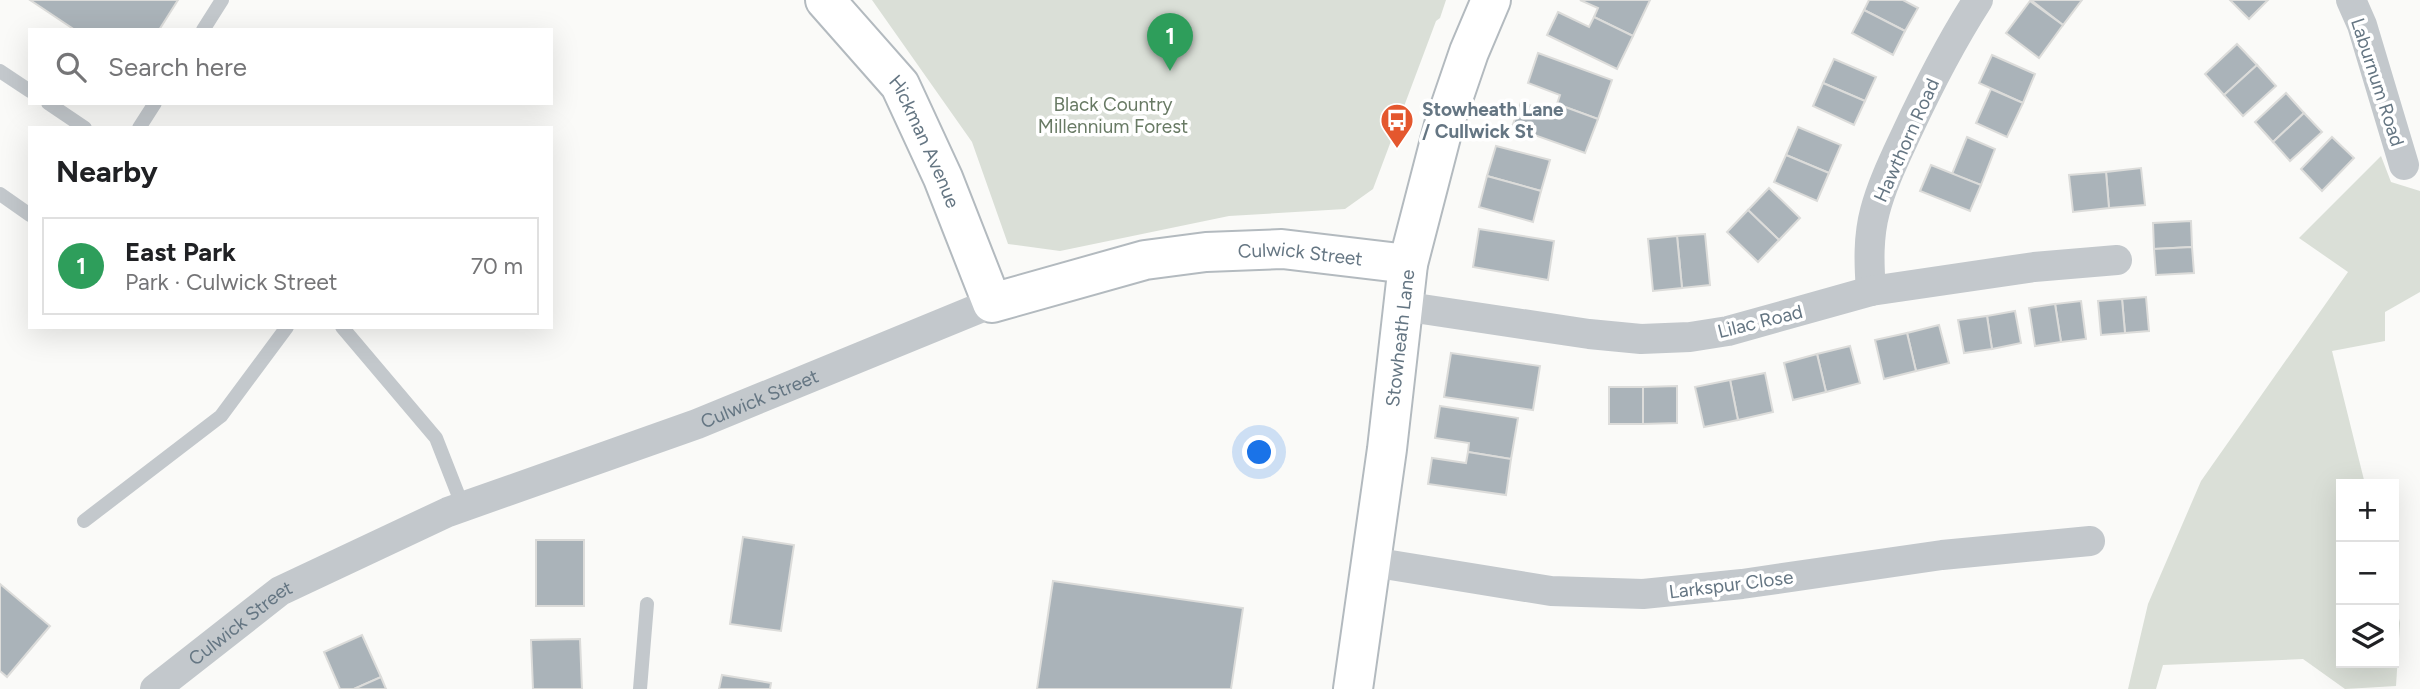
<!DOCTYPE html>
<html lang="en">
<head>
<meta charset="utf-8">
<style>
	:root { --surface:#fff; --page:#f2f2f2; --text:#202124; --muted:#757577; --line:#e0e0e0; --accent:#e4572e }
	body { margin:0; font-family:Figtree,sans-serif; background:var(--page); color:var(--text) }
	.controls { position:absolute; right:21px; bottom:21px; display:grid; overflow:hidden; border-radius:0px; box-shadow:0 7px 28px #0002 }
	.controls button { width:63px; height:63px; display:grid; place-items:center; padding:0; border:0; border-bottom:2px solid var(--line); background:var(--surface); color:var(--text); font:35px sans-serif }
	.you { position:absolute; left:1260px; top:453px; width:24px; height:24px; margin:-18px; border:5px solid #fff; border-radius:50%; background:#1a73e8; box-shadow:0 0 0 10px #1a73e833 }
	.badge { display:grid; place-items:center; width:46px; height:46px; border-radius:50%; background:var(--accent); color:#fff; font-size:23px; font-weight:700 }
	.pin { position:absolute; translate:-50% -58px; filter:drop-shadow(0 2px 4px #0008) }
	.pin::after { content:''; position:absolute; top:37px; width:24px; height:21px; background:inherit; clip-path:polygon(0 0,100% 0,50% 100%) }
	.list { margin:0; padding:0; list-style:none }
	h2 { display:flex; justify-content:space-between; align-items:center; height:91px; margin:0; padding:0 28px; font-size:30px }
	h2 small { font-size:23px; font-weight:400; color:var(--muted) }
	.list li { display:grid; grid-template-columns:46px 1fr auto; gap:21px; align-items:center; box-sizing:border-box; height:98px; margin:0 14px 14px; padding:0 14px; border:2px solid var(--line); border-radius:0px }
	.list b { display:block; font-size:26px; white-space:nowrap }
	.list p { margin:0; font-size:23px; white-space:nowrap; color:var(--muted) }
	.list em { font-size:23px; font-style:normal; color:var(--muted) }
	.icon { flex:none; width:38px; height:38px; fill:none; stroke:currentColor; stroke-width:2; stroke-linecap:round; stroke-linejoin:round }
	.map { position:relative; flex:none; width:2420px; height:689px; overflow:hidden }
	.search { position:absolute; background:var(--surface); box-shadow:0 7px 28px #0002; left:28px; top:28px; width:525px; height:77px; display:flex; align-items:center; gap:18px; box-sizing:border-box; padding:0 24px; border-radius:0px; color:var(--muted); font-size:26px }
	.panel { position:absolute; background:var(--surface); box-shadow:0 7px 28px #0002; left:28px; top:126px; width:525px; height:203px; border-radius:0px }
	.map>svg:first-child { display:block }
</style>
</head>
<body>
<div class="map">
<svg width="2420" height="689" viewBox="0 0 2420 689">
	<rect width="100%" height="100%" fill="#fafaf8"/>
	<g fill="#dadfd7">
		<polygon points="872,0 1446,0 1440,18 1436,21 1373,189 1345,209 1229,216 1060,251 1008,244 972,142"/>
		<polygon points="2381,156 2391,182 2420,191 2420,292 2385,312 2385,341 2332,351 2365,484 2341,484 2341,663 2394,663 2394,596 2400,623 2396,686 2345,689 2303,659 2163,665 2156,689 2128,689 2148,604 2201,481 2348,272 2299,238"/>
	</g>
	<g fill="#aab3b9" stroke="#dcdcda" stroke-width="2">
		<polygon points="30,0 178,0 159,30 75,30"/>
		<polygon points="1580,0 1650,0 1633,36 1594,17 1598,8"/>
		<polygon points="1869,0 1903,0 1918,8 1905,31 1864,10"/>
		<polygon points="2031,0 2082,0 2063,25"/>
		<polygon points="2230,0 2268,0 2249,19"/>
		<polygon points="2030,1 2063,25 2039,58 2006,33"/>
		<polygon points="1864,10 1905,31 1893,55 1852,33"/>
		<polygon points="1558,12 1589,27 1594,17 1633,36 1617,69 1547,35"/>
		<polygon points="2237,44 2257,65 2224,95 2205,74"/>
		<polygon points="1538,53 1612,80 1598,119 1557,104 1560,95 1528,83"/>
		<polygon points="1992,55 2035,74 2023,103 1979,83"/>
		<polygon points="1834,59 1876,77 1865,101 1823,83"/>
		<polygon points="2257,65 2276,86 2243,116 2224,95"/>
		<polygon points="1823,83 1865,101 1854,125 1813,106"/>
		<polygon points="1991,89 2023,103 2007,137 1976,123"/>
		<polygon points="2286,93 2304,113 2273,142 2255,122"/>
		<polygon points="1521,102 1553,114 1557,104 1598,119 1585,153 1512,127"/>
		<polygon points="2304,113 2322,132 2290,161 2273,142"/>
		<polygon points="1798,127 1841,145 1829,173 1786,155"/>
		<polygon points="1967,137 1995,149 1981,185 1952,174"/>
		<polygon points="2332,137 2354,158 2322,191 2301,169"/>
		<polygon points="1496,146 1550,160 1541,191 1487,176"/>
		<polygon points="1786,155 1829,173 1817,201 1774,182"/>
		<polygon points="1931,165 1981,185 1970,211 1920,191"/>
		<polygon points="2141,168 2145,205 2109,208 2106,172"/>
		<polygon points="2106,172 2109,208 2073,212 2069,175"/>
		<polygon points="1487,176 1541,191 1533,222 1479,207"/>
		<polygon points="1769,188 1800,218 1779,240 1748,210"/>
		<polygon points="1748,210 1779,240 1758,262 1727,232"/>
		<polygon points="2191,221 2192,247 2154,249 2153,223"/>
		<polygon points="1479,229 1554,241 1548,280 1473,267"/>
		<polygon points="1705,234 1710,285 1682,288 1677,236"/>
		<polygon points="1677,236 1682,288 1653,291 1648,239"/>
		<polygon points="2192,247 2194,273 2156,275 2154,249"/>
		<polygon points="2146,297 2149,331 2125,333 2122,299"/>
		<polygon points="2122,299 2125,333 2101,335 2098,301"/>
		<polygon points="2081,301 2086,339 2061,342 2055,304"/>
		<polygon points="2055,304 2061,342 2035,346 2029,308"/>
		<polygon points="2015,311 2021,343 1992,349 1987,316"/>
		<polygon points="1987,316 1992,349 1964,353 1958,320"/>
		<polygon points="1939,325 1949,363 1916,371 1907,333"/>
		<polygon points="1907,333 1916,371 1884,379 1875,340"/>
		<polygon points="1850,346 1860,383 1826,392 1817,354"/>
		<polygon points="1451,353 1540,366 1533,410 1444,397"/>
		<polygon points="1817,354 1826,392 1793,400 1784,363"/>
		<polygon points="1765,373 1773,412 1738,420 1730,380"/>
		<polygon points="1730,380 1738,420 1704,427 1695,387"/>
		<polygon points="1677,386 1677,423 1643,424 1643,387"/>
		<rect x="1609" y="387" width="34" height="37"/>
		<polygon points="1440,406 1518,418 1511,459 1468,452 1469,443 1435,438"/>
		<polygon points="1468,452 1511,459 1506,495 1428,484 1432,458 1466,463"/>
		<polygon points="743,537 794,545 781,631 730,624"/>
		<rect x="536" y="540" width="48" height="66"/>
		<polygon points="1053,581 1243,608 1231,689 1037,689"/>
		<polygon points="0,584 50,626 7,677 0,671"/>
		<polygon points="362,635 381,677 354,689 340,689 324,652"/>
		<polygon points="580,639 582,689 533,689 531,640"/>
		<polygon points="722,675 771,683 770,689 719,689"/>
		<polygon points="381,677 386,689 354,689"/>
	</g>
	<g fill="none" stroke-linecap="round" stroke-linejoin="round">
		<defs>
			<g id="secondary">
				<path id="s2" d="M825,0L900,85L943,178L992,303L1145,260L1206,252L1282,249L1408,264"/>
				<path id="s3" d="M1353,689L1387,449L1408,264L1444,125L1469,52L1491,0"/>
			</g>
		</defs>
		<use href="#secondary" stroke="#b3babf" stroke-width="42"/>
		<g stroke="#c3c8cc" stroke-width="14">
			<polyline points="203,30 222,0"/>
			<polyline points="0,71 30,91"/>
			<polyline points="48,103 85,128"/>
			<polyline points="139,128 155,103"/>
			<polyline points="0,194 30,215"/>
			<polyline points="342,327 436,438 463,507"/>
			<polyline points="84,521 221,416 287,327"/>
			<polyline points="640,689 647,604"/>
		</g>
		<g stroke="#c3c8cc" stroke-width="30">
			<polyline points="2351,0 2362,25 2404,165"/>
			<path d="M1871,291C1869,264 1868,237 1875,211C1882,184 1895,158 1907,132C1928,87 1951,42 1978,0"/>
			<polyline points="1402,306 1589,334 1641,339 1690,337 1728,331 1871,291 2034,267 2117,260"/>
			<polyline points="1372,562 1551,591 1643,594 1742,584 1942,555 2090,541"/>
			<path id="s1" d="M155,689L280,591L448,512L697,424L992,303"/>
		</g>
		<use href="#secondary" stroke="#fff" stroke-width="38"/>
	</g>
	<defs>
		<symbol id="bus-pin" viewBox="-11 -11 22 30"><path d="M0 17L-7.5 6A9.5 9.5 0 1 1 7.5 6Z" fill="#e4572e" stroke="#fff"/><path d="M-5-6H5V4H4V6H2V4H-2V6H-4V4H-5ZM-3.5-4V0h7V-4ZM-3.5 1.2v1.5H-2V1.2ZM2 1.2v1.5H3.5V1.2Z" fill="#fff"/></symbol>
	</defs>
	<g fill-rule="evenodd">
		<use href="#bus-pin" x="1378" y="101" width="38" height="52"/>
	</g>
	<g text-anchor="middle" stroke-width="7" stroke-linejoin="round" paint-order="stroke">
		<g font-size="19" fill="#657683" stroke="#fff">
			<text transform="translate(2378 82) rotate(72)" y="7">Laburnum Road</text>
			<text transform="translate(1906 140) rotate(-66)" y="7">Hawthorn Road</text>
			<text dy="7" stroke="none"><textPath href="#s2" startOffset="175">Hickman Avenue</textPath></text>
			<text dy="7" stroke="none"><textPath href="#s2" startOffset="665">Culwick Street</textPath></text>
			<text transform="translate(1760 321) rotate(-14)" y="7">Lilac Road</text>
			<text dy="7" stroke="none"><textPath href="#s3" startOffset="354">Stowheath Lane</textPath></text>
			<text dy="7" stroke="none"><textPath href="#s1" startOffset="676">Culwick Street</textPath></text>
			<text transform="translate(1731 584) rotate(-7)" y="7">Larkspur Close</text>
			<text dy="7" stroke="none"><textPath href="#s1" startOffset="108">Culwick Street</textPath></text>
		</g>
		<g font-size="19" fill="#687a64" stroke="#fff">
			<text x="1113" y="111">Black Country<tspan x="1113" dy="22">Millennium Forest</tspan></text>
		</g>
		<g font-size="19" font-weight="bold" fill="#657683" stroke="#fff" text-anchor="start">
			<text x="1422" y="116">Stowheath Lane<tspan x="1422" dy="22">/ Cullwick St</tspan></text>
		</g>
	</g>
</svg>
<div class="controls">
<button>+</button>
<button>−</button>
<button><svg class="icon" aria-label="layers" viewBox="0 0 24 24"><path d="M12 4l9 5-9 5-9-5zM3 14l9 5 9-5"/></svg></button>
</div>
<div class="you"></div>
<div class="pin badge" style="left:1170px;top:71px;background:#2e9e5b">1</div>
<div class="search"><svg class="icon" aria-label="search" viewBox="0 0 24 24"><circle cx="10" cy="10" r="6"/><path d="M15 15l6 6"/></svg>Search here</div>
<section class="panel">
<h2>Nearby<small></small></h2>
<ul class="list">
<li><span class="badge" style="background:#2e9e5b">1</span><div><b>East Park</b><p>Park · Culwick Street</p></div><em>70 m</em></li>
</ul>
</section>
</div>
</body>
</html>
